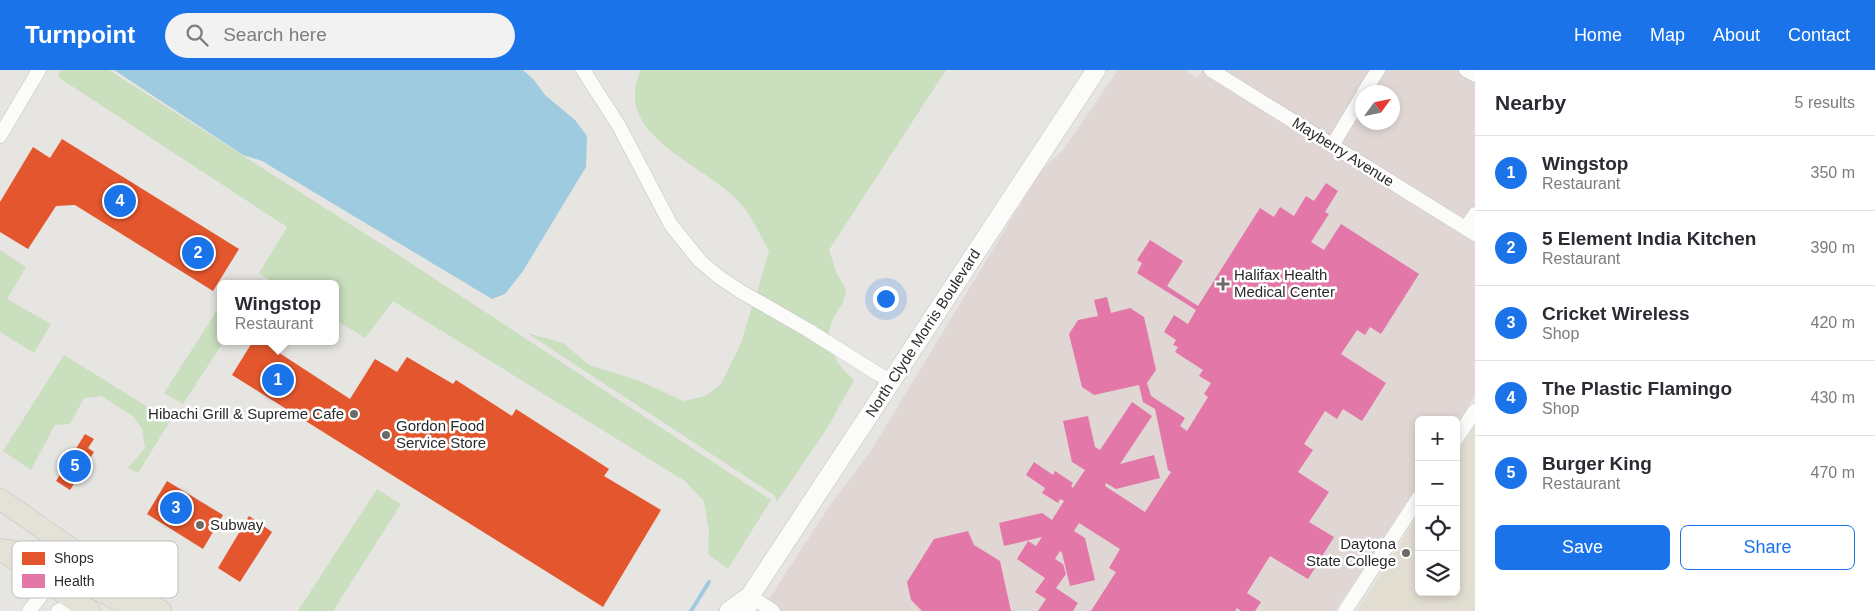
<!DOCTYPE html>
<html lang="en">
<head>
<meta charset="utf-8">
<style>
	:root { --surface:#fff; --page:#f2f2f3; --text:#2b2b33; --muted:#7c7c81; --line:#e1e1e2; --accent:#1a73e8 }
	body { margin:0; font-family:Helvetica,sans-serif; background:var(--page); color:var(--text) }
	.controls { position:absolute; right:15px; bottom:15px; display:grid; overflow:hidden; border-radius:8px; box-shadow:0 2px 8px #0003 }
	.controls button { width:45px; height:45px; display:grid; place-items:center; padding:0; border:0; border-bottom:1px solid var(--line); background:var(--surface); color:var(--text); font:25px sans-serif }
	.compass { position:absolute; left:1355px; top:15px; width:45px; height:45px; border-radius:50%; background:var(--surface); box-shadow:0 2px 8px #0003; rotate:57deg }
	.you { position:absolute; left:885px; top:228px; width:18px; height:18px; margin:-12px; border:4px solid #fff; border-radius:50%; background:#1a73e8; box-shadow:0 0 0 8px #1a73e833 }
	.badge { display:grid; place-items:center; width:32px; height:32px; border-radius:50%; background:var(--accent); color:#fff; font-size:16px; font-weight:700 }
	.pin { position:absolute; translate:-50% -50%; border:2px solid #fff; box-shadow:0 1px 5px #0006 }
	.popup { position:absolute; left:217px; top:210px; width:122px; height:65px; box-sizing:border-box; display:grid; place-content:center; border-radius:8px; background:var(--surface); filter:drop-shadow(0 1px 4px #0005); font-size:16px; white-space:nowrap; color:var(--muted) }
	.popup b { font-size:19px; color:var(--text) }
	.popup::after { content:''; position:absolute; left:50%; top:100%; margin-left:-10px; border:10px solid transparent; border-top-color:var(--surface) }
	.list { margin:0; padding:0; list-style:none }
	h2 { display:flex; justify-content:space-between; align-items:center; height:65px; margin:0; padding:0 20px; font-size:21px }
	h2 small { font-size:16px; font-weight:400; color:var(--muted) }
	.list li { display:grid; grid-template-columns:32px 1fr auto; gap:15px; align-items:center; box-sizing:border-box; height:75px; padding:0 20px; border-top:1px solid var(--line) }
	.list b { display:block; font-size:19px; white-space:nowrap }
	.list p { margin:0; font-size:16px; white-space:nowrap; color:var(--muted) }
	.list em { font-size:16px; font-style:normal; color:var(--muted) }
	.actions { display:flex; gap:10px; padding:15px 20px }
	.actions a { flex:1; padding:11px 0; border:1px solid var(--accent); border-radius:8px; text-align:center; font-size:18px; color:var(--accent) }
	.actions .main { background:var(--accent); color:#fff }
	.icon { flex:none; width:28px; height:28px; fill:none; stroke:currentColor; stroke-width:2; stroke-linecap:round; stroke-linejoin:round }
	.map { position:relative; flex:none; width:1475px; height:541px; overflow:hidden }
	header { display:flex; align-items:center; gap:30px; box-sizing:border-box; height:70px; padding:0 25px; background:var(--accent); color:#fff }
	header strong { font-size:24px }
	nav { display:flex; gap:28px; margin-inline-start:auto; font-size:18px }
	.search { width:350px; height:45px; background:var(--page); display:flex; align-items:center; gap:12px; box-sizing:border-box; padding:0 18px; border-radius:28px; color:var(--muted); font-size:19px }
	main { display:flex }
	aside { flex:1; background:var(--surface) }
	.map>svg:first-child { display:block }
</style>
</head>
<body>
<header>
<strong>Turnpoint</strong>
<div class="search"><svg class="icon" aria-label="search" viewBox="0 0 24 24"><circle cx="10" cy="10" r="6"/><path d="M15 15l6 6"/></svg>Search here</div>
<nav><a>Home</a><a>Map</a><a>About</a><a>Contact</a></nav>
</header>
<main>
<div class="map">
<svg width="1475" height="541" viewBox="0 0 1475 541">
	<rect width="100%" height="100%" fill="#e7e5e1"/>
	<polygon fill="#e1ddd1" points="1475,355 1475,541 1357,541 1419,444 1419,522 1456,522 1456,385"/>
	<path fill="#e0d6d4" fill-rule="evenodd" d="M1118,0H1185L1197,8L1203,0H1475V326L1456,356V350H1419V413L1335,541H761L831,434L869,384L1040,102L1063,80ZM1362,22H1392V52H1362Z"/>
	<g fill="#c9dfbe">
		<polygon points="61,0 109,0 397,184 771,430 728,499 708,484 709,462 704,431 685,411 393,231 365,268 336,250 336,214 276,214 259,203 287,157 58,7"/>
		<path d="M641,0H946L829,180L837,204L846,219C844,236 838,238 832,251C822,276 837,294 854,310L826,360L768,445L777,431L774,425L527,263L563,273L589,295L640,311L683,331L705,326L721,314L741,273L752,236L810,269L818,258L757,223L769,181C760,166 752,145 739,132C705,94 610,66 641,0Z"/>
		<polygon points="0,180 26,197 7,229 51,254 34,283 0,262"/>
		<polygon points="220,236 220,271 224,271 183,334 164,323"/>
		<polygon points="64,285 170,351 138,403 128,398 145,378 142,359 133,346 101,326 84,328 70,354 55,355 31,400 3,381"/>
		<polygon points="377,419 401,434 333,541 298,541"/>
	</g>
	<polygon fill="#9ecbe0" points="114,0 523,0 534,10 545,25 575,50 587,66 586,97 523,201 505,224 492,229 262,91 243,85"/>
	<g fill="#e4572e">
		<polygon points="62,69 239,179 213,221 75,135 56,136 28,179 0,162 0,132 33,77 50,88"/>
		<polygon points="253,271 261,271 350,329 375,289 397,302 407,287 453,314 456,310 512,346 516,339 609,399 604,406 661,440 603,537 232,305"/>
		<polygon points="85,364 94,369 88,378 94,382 70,420 56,411"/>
		<polygon points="167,411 223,445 203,479 147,444"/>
		<polygon points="249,446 272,462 240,512 218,498"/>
	</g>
	<g fill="#e377a8">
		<polygon points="1326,113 1338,121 1325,142 1329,144 1311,172 1324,180 1341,154 1419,204 1381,264 1370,257 1365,265 1357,260 1341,284 1386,313 1362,351 1343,339 1337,349 1325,341 1304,374 1313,380 1298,402 1329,422 1309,452 1334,467 1308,509 1270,486 1247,523 1261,532 1255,541 1241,541 1237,538 1235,541 1091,541 1116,502 1109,498 1120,479 1079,453 1074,461 1085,468 1095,510 1070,516 1062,483 1060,481 1055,489 1063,494 1066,504 1056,518 1078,533 1073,541 1038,541 1046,529 1035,522 1045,508 1017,489 1028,471 1036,476 1042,467 1004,476 999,453 1042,443 1052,450 1064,431 1060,429 1058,433 1042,423 1045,418 1026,405 1034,392 1053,405 1055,401 1073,413 1071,416 1073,418 1085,400 1072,392 1063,351 1088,346 1095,377 1100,380 1132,332 1152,346 1120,394 1154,385 1160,408 1116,419 1106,413 1105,416 1145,442 1171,402 1168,400 1155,339 1143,332 1139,315 1094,325 1082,317 1069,264 1078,250 1098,246 1094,230 1107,227 1111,243 1130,238 1144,247 1156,300 1147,313 1151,326 1185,348 1180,356 1187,361 1208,327 1204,324 1211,313 1199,306 1203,300 1175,282 1178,277 1173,275 1176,270 1164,262 1174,245 1188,254 1196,240 1137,203 1142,193 1137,190 1150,170 1183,191 1167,216 1198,236 1260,138 1274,147 1280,137 1294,146 1306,126 1314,131"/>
		<polygon points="968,461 974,475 1000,491 1011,541 922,541 911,530 907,512 934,469"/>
	</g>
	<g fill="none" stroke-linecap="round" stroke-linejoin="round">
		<polyline stroke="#9ecbe0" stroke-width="4" points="691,541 709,512"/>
		<defs>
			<g id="street">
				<polyline points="583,0 619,56 671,155 700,191 719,207 740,221 808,260 891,312"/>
				<polyline points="1211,0 1475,164"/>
				<polyline points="1466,0 1475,5"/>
				<polyline points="1364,22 1378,0"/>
				<polyline points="0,66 39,0"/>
				<polyline points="1332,76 1362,26"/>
				<polyline points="1466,158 1475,144"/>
				<polyline points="1456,369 1475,341"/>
				<polyline points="750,526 773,541"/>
				<polyline points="29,541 51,513"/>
				<polyline points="58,541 75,531"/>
				<polyline points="1345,541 1419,427"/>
			</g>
			<g id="secondary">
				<polyline points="729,541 750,526"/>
				<polyline points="746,541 750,526 1096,0"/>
			</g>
			<g id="primary">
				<polyline points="0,429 161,541"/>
				<polyline points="0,479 90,541"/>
				<path d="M8,480C32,485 48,494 65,474"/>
				<path d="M51,513C93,514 98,517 133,541"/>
			</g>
		</defs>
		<use href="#street" stroke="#c2c1c1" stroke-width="15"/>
		<use href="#secondary" stroke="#c2c1c1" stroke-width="20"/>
		<use href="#primary" stroke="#c4c3c2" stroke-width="22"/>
		<use href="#street" stroke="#fbfbfa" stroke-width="14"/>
		<use href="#secondary" stroke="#fbfbfa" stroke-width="19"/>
		<use href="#primary" stroke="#e4e2d6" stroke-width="21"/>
	</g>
	<g fill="#6c6b6a" stroke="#fff" stroke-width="2">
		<path d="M1220.5 206.5h5v5h5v5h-5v5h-5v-5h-5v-5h5z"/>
		<circle cx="354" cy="344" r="5"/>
		<circle cx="386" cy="365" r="5"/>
		<circle cx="200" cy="455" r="5"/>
		<circle cx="1406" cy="483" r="5"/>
	</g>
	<g text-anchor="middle" stroke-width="5" stroke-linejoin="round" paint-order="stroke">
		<g font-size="15" fill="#2a2a2a" stroke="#fff">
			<text transform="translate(1343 82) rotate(32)" y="5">Mayberry Avenue</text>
			<text transform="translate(923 263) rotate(-57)" y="5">North Clyde Morris Boulevard</text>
		</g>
		<g font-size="15" fill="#2a2a2a" stroke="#fff" text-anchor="start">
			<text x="1234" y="210">Halifax Health<tspan x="1234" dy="17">Medical Center</tspan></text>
			<text x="344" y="349" text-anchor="end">Hibachi Grill &amp; Supreme Cafe</text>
			<text x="396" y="361">Gordon Food<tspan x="396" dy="17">Service Store</tspan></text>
			<text x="210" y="460">Subway</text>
			<text x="1396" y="479" text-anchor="end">Daytona<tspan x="1396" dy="17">State College</tspan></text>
		</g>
	</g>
	<rect x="12" y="471" width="166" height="57" rx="8" fill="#fff" stroke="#bfbfbf" stroke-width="1"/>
	<rect x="22" y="482" width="23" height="13" fill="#e4572e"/>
	<rect x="22" y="504" width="23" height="14" fill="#e377a8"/>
	<g font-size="14" fill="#2a2a2a">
		<text x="54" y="493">Shops</text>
		<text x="54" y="516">Health</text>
	</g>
</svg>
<div class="controls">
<button>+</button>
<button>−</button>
<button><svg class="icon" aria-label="locate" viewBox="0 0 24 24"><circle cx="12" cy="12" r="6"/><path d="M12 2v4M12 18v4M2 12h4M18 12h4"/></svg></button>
<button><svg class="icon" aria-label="layers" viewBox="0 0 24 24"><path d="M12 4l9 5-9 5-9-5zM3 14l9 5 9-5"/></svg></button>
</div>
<svg class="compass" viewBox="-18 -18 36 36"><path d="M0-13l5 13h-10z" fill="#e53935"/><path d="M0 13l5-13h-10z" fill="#7c7c81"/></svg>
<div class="you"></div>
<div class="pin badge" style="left:278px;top:310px">1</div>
<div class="popup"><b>Wingstop</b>Restaurant</div>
<div class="pin badge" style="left:198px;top:183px">2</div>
<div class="pin badge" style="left:176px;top:438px">3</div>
<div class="pin badge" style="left:120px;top:131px">4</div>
<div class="pin badge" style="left:75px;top:396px">5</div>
</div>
<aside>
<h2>Nearby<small>5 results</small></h2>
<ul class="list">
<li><span class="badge">1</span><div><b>Wingstop</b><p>Restaurant</p></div><em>350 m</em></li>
<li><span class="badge">2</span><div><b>5 Element India Kitchen</b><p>Restaurant</p></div><em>390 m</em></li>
<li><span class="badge">3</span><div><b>Cricket Wireless</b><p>Shop</p></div><em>420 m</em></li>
<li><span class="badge">4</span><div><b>The Plastic Flamingo</b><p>Shop</p></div><em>430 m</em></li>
<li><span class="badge">5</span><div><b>Burger King</b><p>Restaurant</p></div><em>470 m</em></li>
</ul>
<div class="actions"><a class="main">Save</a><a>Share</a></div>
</aside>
</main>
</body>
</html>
